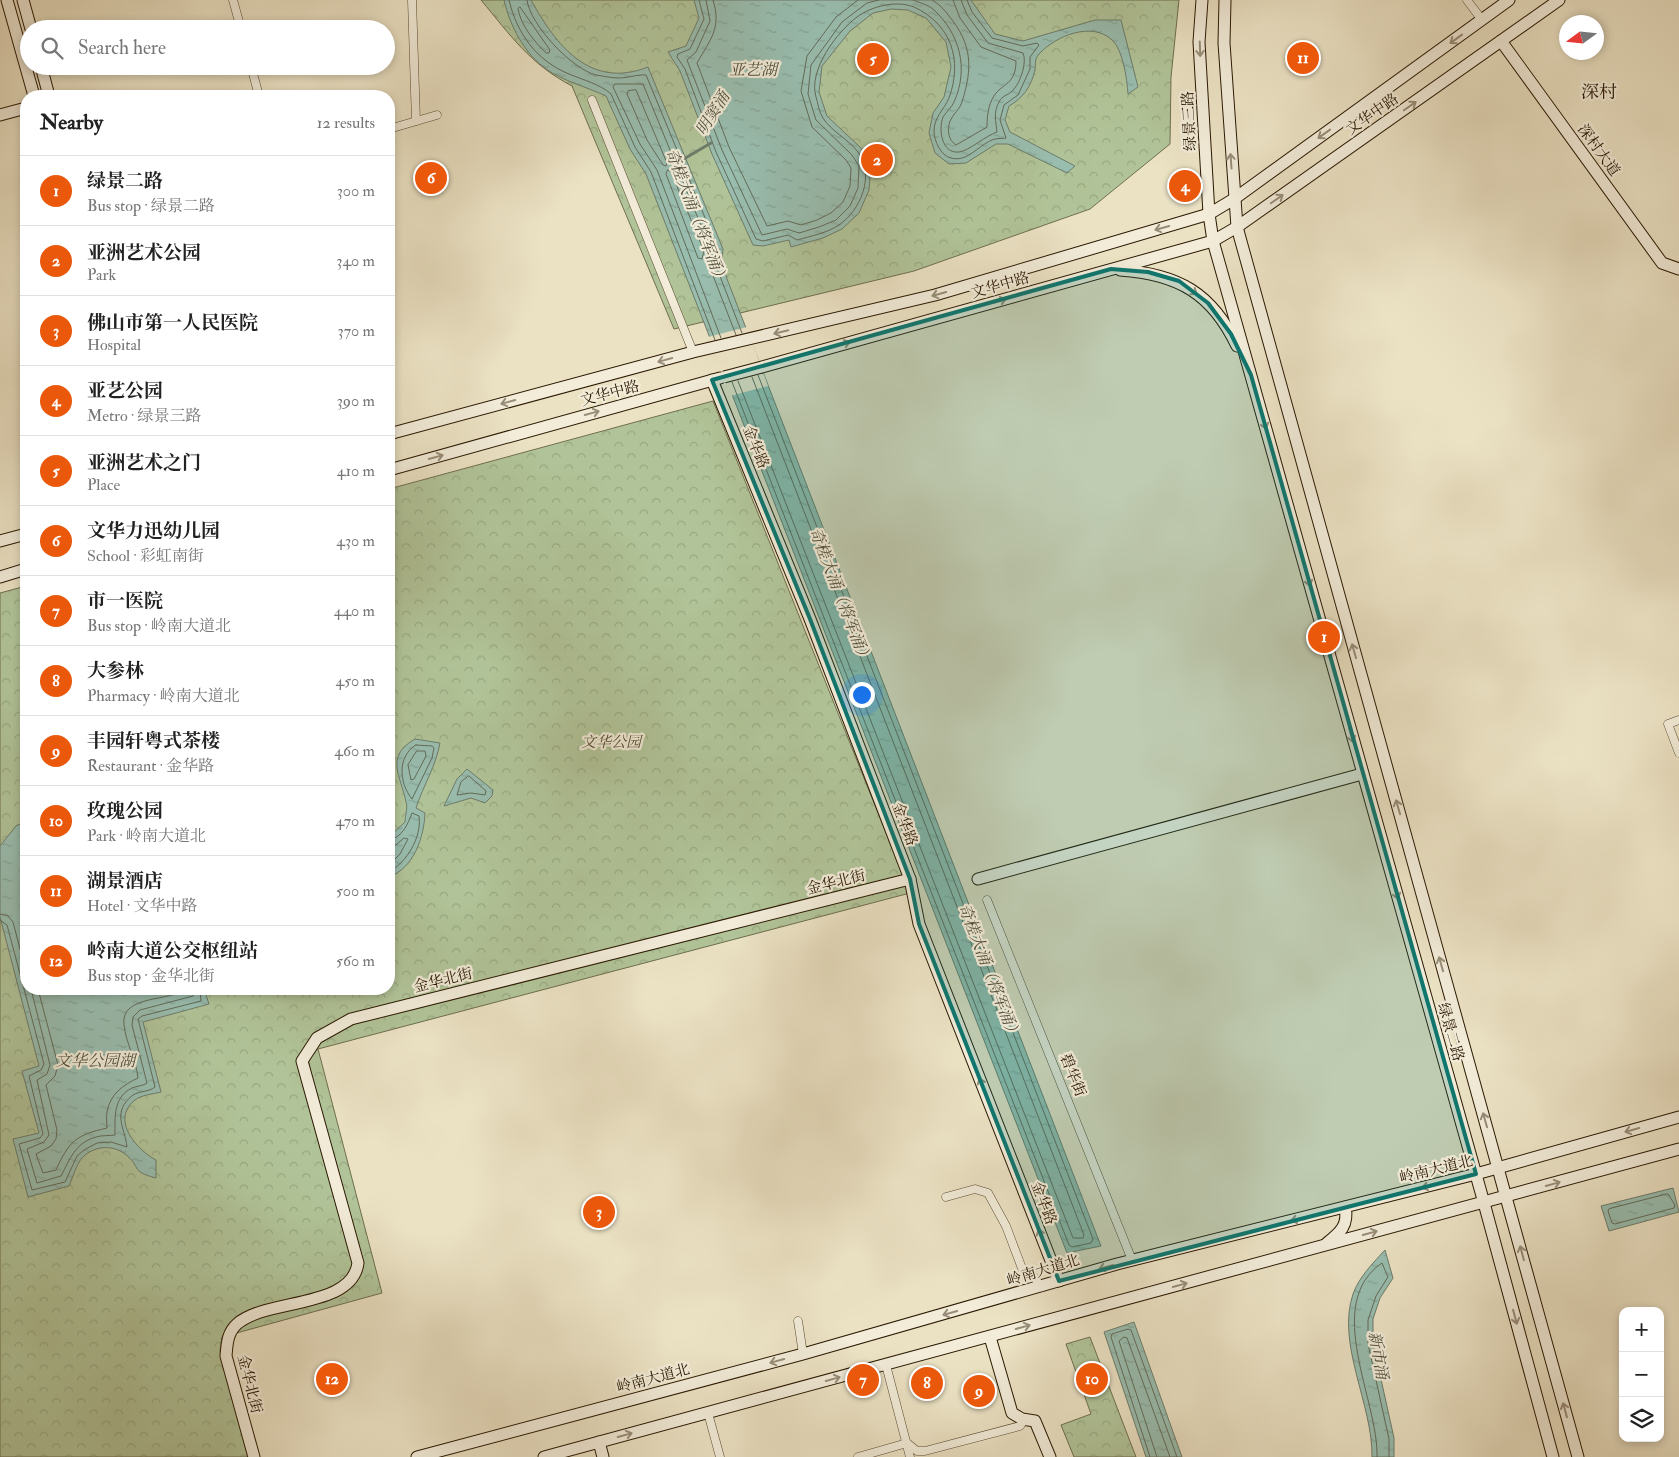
<!DOCTYPE html>
<html lang="en">
<head>
<meta charset="utf-8">
<style>
	:root { --surface:#fff; --page:#f2f2f2; --text:#222; --muted:#767676; --line:#e0e0e0; --accent:#ea580c }
	body { margin:0; font-family:"IM FELL Double Pica","Noto Serif SC",serif; background:var(--page); color:var(--text) }
	.controls { position:absolute; right:15px; bottom:15px; display:grid; overflow:hidden; border-radius:10px; box-shadow:0 2px 8px #0003 }
	.controls button { width:45px; height:45px; display:grid; place-items:center; padding:0; border:0; border-bottom:1px solid var(--line); background:var(--surface); color:var(--text); font:25px sans-serif }
	.compass { position:absolute; left:1559px; top:15px; width:45px; height:45px; border-radius:50%; background:var(--surface); box-shadow:0 2px 8px #0003; rotate:255deg }
	.you { position:absolute; left:861px; top:694px; width:18px; height:18px; margin:-12px; border:4px solid #fff; border-radius:50%; background:#1a73e8; box-shadow:0 0 0 8px #1a73e833 }
	.badge { display:grid; place-items:center; width:32px; height:32px; border-radius:50%; background:var(--accent); color:#fff; font-size:16px; font-weight:700 }
	.pin { position:absolute; translate:-50% -50%; border:2px solid #fff; box-shadow:0 1px 5px #0006 }
	.list { margin:0; padding:0; list-style:none }
	h2 { display:flex; justify-content:space-between; align-items:center; height:65px; margin:0; padding:0 20px; font-size:21px }
	h2 small { font-size:16px; font-weight:400; color:var(--muted) }
	.list li { display:grid; grid-template-columns:32px 1fr auto; gap:15px; align-items:center; box-sizing:border-box; height:70px; padding:0 20px; border-top:1px solid var(--line) }
	.list b { display:block; font-size:19px; white-space:nowrap }
	.list p { margin:0; font-size:16px; white-space:nowrap; color:var(--muted) }
	.list em { font-size:16px; font-style:normal; color:var(--muted) }
	.icon { flex:none; width:28px; height:28px; fill:none; stroke:currentColor; stroke-width:2; stroke-linecap:round; stroke-linejoin:round }
	.map { position:relative; flex:none; width:1679px; height:1457px; overflow:hidden }
	.search { position:absolute; background:var(--surface); box-shadow:0 2px 8px #0003; left:20px; top:20px; width:375px; height:55px; display:flex; align-items:center; gap:12px; box-sizing:border-box; padding:0 18px; border-radius:28px; color:var(--muted); font-size:19px }
	.panel { position:absolute; background:var(--surface); box-shadow:0 2px 8px #0003; left:20px; top:90px; width:375px; height:905px; border-radius:20px }
	.map>svg:first-child { display:block }
</style>
</head>
<body>
<div class="map">
<svg width="1679" height="1457" viewBox="0 0 1679 1457">
	<defs>
		<pattern id="park-crowns" width="20" height="18" patternUnits="userSpaceOnUse" patternTransform="scale(1.25)"><rect width="20" height="18" fill="#b1c499"/><path d="M2 6a3 3 0 1 1 6 0M12 15a3 3 0 1 1 6 0" fill="none" stroke="#98a882"/></pattern>
		<pattern id="water-ripples" width="26" height="14" patternUnits="userSpaceOnUse" patternTransform="scale(1.25)"><rect width="26" height="14" fill="#99beb0"/><path d="M2 4q2-2 4 0t4 0M15 11q2-2 4 0t4 0" fill="none" stroke="#84a396"/></pattern>
	</defs>
	<rect width="100%" height="100%" fill="#ebe2c4"/>
	<filter id="stains"><feTurbulence type="fractalNoise" baseFrequency=".004" numOctaves="4"/><feColorMatrix values="0 0 0 0 .2 0 0 0 0 .09 0 0 0 0 .02 0 0 0 .5 -.17"/></filter>
	<radialGradient id="worn" r=".72"><stop offset=".6" stop-color="#630" stop-opacity="0"/><stop offset="1" stop-color="#630" stop-opacity=".3"/></radialGradient>
	<g fill="url(#park-crowns)" stroke="#6e6e4e">
		<path d="M481,0H1179L1171,77L1170,144L1090,209L914,271L674,329L572,86C530,64 511,36 481,0Z"/>
		<polygon points="713,401 910,893 318,1049 382,1293 222,1337 220,1351 248,1457 0,1457 0,593 26,586 26,989 389,989 389,489"/>
		<polygon points="1090,1337 1136,1457 1074,1457 1061,1425 1091,1414 1066,1344"/>
	</g>
	<g fill="url(#water-ripples)" stroke="#6d7c6a">
		<path d="M504,0H531C556,45 590,90 648,67L723,249L722,260L727,279L1101,1246L1067,1253L646,174L630,149L606,96C587,87 563,81 546,69C524,53 510,26 504,0Z"/>
		<path d="M694,0H971L995,34L1023,41L1095,20H1121L1138,87L1128,94C1127,79 1123,50 1112,40C1092,21 1056,36 1040,53C1034,59 1036,63 1035,70C1031,87 1023,98 1009,106L1005,120L1010,132L1075,166L1067,173L1008,144H996L966,163L949,164L935,153L929,133L933,113L944,97L951,67L946,42L926,18L908,10L891,9L873,13L850,31L822,66L819,92L827,116L861,148L871,164L869,190L859,213L842,229L823,238L791,247L789,240L763,246L753,245L712,154L680,71L668,52L686,46L699,18Z"/>
		<path d="M415,739L440,743C436,766 423,786 416,808L425,813C424,837 414,868 389,877V837L405,822C405,816 408,808 406,802C401,776 384,757 415,739Z"/>
		<polygon points="467,769 493,790 492,796 485,803 471,798 444,806 457,779"/>
		<path d="M26,821V989H204L209,1004L143,1022L161,1092C153,1094 141,1095 135,1100C110,1120 137,1150 156,1160V1178C129,1171 142,1167 125,1154C112,1144 93,1146 82,1158C76,1165 73,1177 69,1186L28,1197L13,1139L39,1133L22,1071L39,1066L0,917V846L16,826Z"/>
		<polygon points="1673,1188 1679,1212 1609,1231 1601,1206"/>
		<path d="M1385,1250L1393,1278L1380,1298L1373,1319V1343L1394,1438V1457H1372C1373,1405 1336,1344 1353,1294C1359,1277 1373,1263 1385,1250Z"/>
		<polygon points="1134,1322 1178,1446 1182,1457 1146,1457 1104,1332"/>
	</g>
	<polygon fill="#ebe2c4" points="747,327 768,386 730,396 708,337"/>
	<g fill="none" stroke-linecap="round" stroke-linejoin="round">
		<g stroke="#626b59" stroke-width="1">
			<path d="M509,0C517,34 537,61 569,74C583,80 600,84 611,94L635,147L651,172L715,340"/>
			<path d="M527,0C530,25 572,69 596,75C603,76 612,78 619,78C628,78 639,74 646,75L718,249V271L742,333"/>
			<path d="M699,0L704,19L690,49L678,54L677,57L685,69L716,152L756,239L763,241L788,235L797,240C811,236 827,233 839,225C861,210 875,175 858,152C848,139 831,131 823,118C819,113 818,103 816,97C808,70 837,32 857,17C872,6 896,0 914,7C951,24 963,60 949,98C944,110 934,117 934,131C934,141 941,156 951,158C968,163 980,143 995,139C999,138 1003,139 1006,138L1000,120L1004,105L1018,95L1030,69V57L1039,45L1037,43L1023,46L992,38L972,12L967,0"/>
			<polyline points="706,0 710,21 696,52 687,60 722,150 762,235 787,229 799,233 819,227 836,220 850,206 858,188 859,166 852,155 816,120 808,94 811,65 842,22 867,3 879,0"/>
			<path d="M713,0C722,28 710,40 697,63L729,147L767,226L788,221L801,225L817,220L831,213L843,202L850,186L851,168L846,160L812,127L801,91L807,56L836,17L858,0"/>
			<path d="M913,0C920,3 929,5 934,10C960,34 969,69 954,102C952,107 946,112 943,117C938,130 942,154 959,152C969,151 985,136 997,132C996,121 993,113 999,102C1002,95 1010,95 1014,89C1021,81 1027,62 1023,53L988,43L967,15L961,0"/>
			<path d="M932,0C939,4 944,9 949,16C972,44 973,67 962,102C960,109 953,114 950,121C947,130 948,140 956,145L987,127C987,117 988,105 994,96C1002,83 1016,85 1016,61L981,47L960,18L953,0"/>
			<path d="M520,7L550,50L549,53H546C534,41 521,26 518,9Z"/>
			<polygon points="636,90 667,163 666,166 663,165 647,140 627,94 628,91"/>
			<polygon points="668,170 671,172 704,251 702,259 698,258 666,174"/>
			<polyline points="721,338 657,170 640,144 613,87 615,84 643,84 711,250 712,273 736,335"/>
			<polyline points="738,381 1073,1238 1083,1238 1084,1235 752,377"/>
			<polyline points="732,382 1069,1245 1072,1247 1091,1243 1093,1239 758,375"/>
			<path d="M416,745L432,746L434,748L432,758L412,799C399,783 397,756 416,745Z"/>
			<polygon points="417,751 425,751 426,756 414,779 411,780 408,765"/>
			<polygon points="469,776 486,791 485,795 471,793 457,795 461,782"/>
			<path d="M389,840C402,838 408,824 412,813L419,816C422,837 407,862 389,872"/>
			<polyline points="389,846 396,845 404,838 408,839 400,854 389,865"/>
			<polyline points="0,914 8,916 13,922 26,972"/>
			<path d="M0,920L7,925L44,1064L41,1070L29,1076L43,1134L40,1138L19,1144L32,1190L65,1182L77,1156L84,1150L97,1143L111,1142L127,1147C125,1128 111,1112 133,1095C139,1091 149,1092 155,1087L138,1019L142,1016L201,1001L200,989"/>
			<path d="M31,989L50,1065L47,1074L37,1080L49,1135L44,1142L27,1149L37,1183L61,1176C70,1159 75,1143 96,1137C102,1135 109,1136 115,1135C115,1118 113,1097 132,1088C137,1086 143,1086 147,1083L132,1025L133,1017L140,1010L193,996L194,989"/>
			<path d="M38,989L58,1065L55,1076L46,1085L57,1130L56,1139L51,1146L36,1154L43,1173L56,1170C69,1141 76,1135 107,1128C107,1123 106,1117 107,1112C110,1094 123,1085 138,1078C136,1060 126,1043 124,1025C120,994 171,1002 186,989"/>
			<polygon points="1668,1194 1675,1205 1674,1208 1615,1224 1612,1223 1608,1211 1609,1209"/>
			<polyline points="1150,1457 1111,1337 1112,1334 1128,1329 1131,1330 1177,1457"/>
			<polyline points="1157,1457 1119,1341 1124,1337 1127,1338 1170,1457"/>
			<path d="M1377,1457C1379,1401 1322,1304 1382,1263L1388,1277L1376,1296L1368,1320V1344L1389,1439V1457"/>
		</g>
		<polyline stroke="#6d7c6a" stroke-width="3" points="682,160 711,143"/>
		<defs>
			<g id="street">
				<polyline points="233,0 241,29"/>
				<polyline points="412,0 416,121"/>
				<polyline points="1467,0 1482,20"/>
				<polyline points="251,66 259,96"/>
				<polyline points="592,100 693,352"/>
				<polyline points="389,129 437,115"/>
				<polyline points="1679,720 1668,724 1679,753"/>
				<polyline points="987,900 1132,1260"/>
				<polyline points="946,1197 975,1189 988,1193 1006,1226 1023,1271 1031,1274 1042,1287"/>
				<polyline points="798,1321 803,1354"/>
				<polyline points="886,1365 910,1457"/>
				<polyline points="708,1413 720,1457"/>
				<polyline points="907,1443 917,1451 925,1451 1020,1426 1025,1419"/>
				<polyline points="858,1457 907,1443"/>
			</g>
			<g id="secondary">
				<polyline points="7,0 34,96"/>
				<polyline points="23,0 31,29"/>
				<polyline points="1202,0 1199,42 1209,214 1213,241 1484,1203 1553,1457"/>
				<polyline points="1225,0 1224,43 1237,227 1578,1457"/>
				<polyline points="1501,41 1662,263 1679,269"/>
				<polyline points="41,66 49,96"/>
				<polyline points="0,115 26,108"/>
				<path d="M1120,270C1178,274 1212,293 1237,346"/>
				<polyline points="762,367 1213,241 1237,227 1559,0"/>
				<polyline points="712,380 810,619 910,879 919,924 1059,1281"/>
				<polyline points="389,434 693,352 935,295 1209,214 1234,199 1509,0"/>
				<polyline points="389,470 720,378"/>
				<polyline points="0,541 26,534"/>
				<polyline points="0,577 26,569"/>
				<polyline points="978,879 1362,774"/>
				<path d="M1327,1243C1340,1233 1349,1225 1345,1207"/>
				<polyline points="990,1337 1012,1413 1022,1419 1035,1421 1050,1457"/>
				<polyline points="599,1442 603,1457"/>
				<path d="M254,1457L226,1356C227,1345 227,1333 237,1324C266,1298 352,1309 358,1263L302,1061L317,1038L351,1019L910,879"/>
				<polyline points="417,1457 803,1354 1117,1264 1476,1174 1679,1117"/>
				<polyline points="544,1457 1679,1149"/>
			</g>
		</defs>
		<use href="#street" stroke="#5a4a32" stroke-width="9"/>
		<use href="#secondary" stroke="#2a1802" stroke-width="13"/>
		<use href="#street" stroke="#f2ecd9" stroke-width="8"/>
		<use href="#secondary" stroke="#f2ecd9" stroke-width="11"/>
		<defs>
			<polyline id="secondary-bridge" points="724,377 762,367"/>
		</defs>
		<use href="#secondary-bridge" stroke="#2a1802" stroke-width="13" stroke-linecap="butt"/>
		<use href="#secondary-bridge" stroke="#f2ecd9" stroke-width="11"/>
	</g>
	<defs><path id="oneway-shaft" d="M-6 0H5M1.5-3L5.5 0L1.5 3" fill="none" stroke-width="1.6" stroke-linecap="round" stroke-linejoin="round" transform="scale(1.25)"/></defs>
	<g stroke="#988d78">
		<use href="#oneway-shaft" transform="translate(1456 39) rotate(144)"/>
		<use href="#oneway-shaft" transform="translate(1200 49) rotate(88)"/>
		<use href="#oneway-shaft" transform="translate(1410 106) rotate(-35)"/>
		<use href="#oneway-shaft" transform="translate(1324 134) rotate(144)"/>
		<use href="#oneway-shaft" transform="translate(1231 161) rotate(-94)"/>
		<use href="#oneway-shaft" transform="translate(1277 199) rotate(-35)"/>
		<use href="#oneway-shaft" transform="translate(1162 228) rotate(164)"/>
		<use href="#oneway-shaft" transform="translate(1191 290) rotate(36)"/>
		<use href="#oneway-shaft" transform="translate(939 294) rotate(164)"/>
		<use href="#oneway-shaft" transform="translate(999 301) rotate(-16)"/>
		<use href="#oneway-shaft" transform="translate(781 332) rotate(167)"/>
		<use href="#oneway-shaft" transform="translate(843 344) rotate(-16)"/>
		<use href="#oneway-shaft" transform="translate(665 360) rotate(165)"/>
		<use href="#oneway-shaft" transform="translate(508 402) rotate(165)"/>
		<use href="#oneway-shaft" transform="translate(592 413) rotate(-15)"/>
		<use href="#oneway-shaft" transform="translate(1264 422) rotate(74)"/>
		<use href="#oneway-shaft" transform="translate(436 457) rotate(-15)"/>
		<use href="#oneway-shaft" transform="translate(1308 579) rotate(74)"/>
		<use href="#oneway-shaft" transform="translate(1354 651) rotate(-106)"/>
		<use href="#oneway-shaft" transform="translate(1351 735) rotate(75)"/>
		<use href="#oneway-shaft" transform="translate(1398 807) rotate(-106)"/>
		<use href="#oneway-shaft" transform="translate(1396 892) rotate(74)"/>
		<use href="#oneway-shaft" transform="translate(1441 964) rotate(-106)"/>
		<use href="#oneway-shaft" transform="translate(982 1085) rotate(-111)"/>
		<use href="#oneway-shaft" transform="translate(1485 1120) rotate(-106)"/>
		<use href="#oneway-shaft" transform="translate(1632 1130) rotate(164)"/>
		<use href="#oneway-shaft" transform="translate(1553 1184) rotate(-15)"/>
		<use href="#oneway-shaft" transform="translate(1429 1186) rotate(166)"/>
		<use href="#oneway-shaft" transform="translate(1298 1219) rotate(166)"/>
		<use href="#oneway-shaft" transform="translate(1370 1233) rotate(-15)"/>
		<use href="#oneway-shaft" transform="translate(1041 1236) rotate(-111)"/>
		<use href="#oneway-shaft" transform="translate(1522 1253) rotate(-105)"/>
		<use href="#oneway-shaft" transform="translate(1106 1267) rotate(164)"/>
		<use href="#oneway-shaft" transform="translate(1180 1285) rotate(-15)"/>
		<use href="#oneway-shaft" transform="translate(950 1313) rotate(164)"/>
		<use href="#oneway-shaft" transform="translate(1515 1317) rotate(75)"/>
		<use href="#oneway-shaft" transform="translate(1023 1327) rotate(-15)"/>
		<use href="#oneway-shaft" transform="translate(777 1361) rotate(165)"/>
		<use href="#oneway-shaft" transform="translate(833 1379) rotate(-15)"/>
		<use href="#oneway-shaft" transform="translate(1565 1410) rotate(-105)"/>
		<use href="#oneway-shaft" transform="translate(625 1435) rotate(-15)"/>
	</g>
	<path fill="#0f766e" fill-opacity="0.2" stroke="#0f766e" stroke-width="4" stroke-linejoin="round" d="M1111,269L1148,272L1179,281L1208,303L1231,334L1251,375L1476,1174L1059,1281L919,924L910,879L810,619L712,380Z"/>
	<g text-anchor="middle" stroke-width="4.5" stroke-linejoin="round" paint-order="stroke">
		<g font-size="15" fill="#2a1802" stroke="#f2ecd9">
			<text transform="translate(1372 114) rotate(-35)" y="5">文华中路</text>
			<text transform="translate(1189 121) rotate(-93)" y="5">绿景三路</text>
			<text transform="translate(1599 150) rotate(54)" y="5">深村大道</text>
			<text transform="translate(1000 285) rotate(-16)" y="5">文华中路</text>
			<text transform="translate(610 393) rotate(-15)" y="5">文华中路</text>
			<text transform="translate(756 447) rotate(68)" y="5">金华路</text>
			<text transform="translate(905 824) rotate(69)" y="5">金华路</text>
			<text transform="translate(836 882) rotate(-14)" y="5">金华北街</text>
			<text transform="translate(443 980) rotate(-14)" y="5">金华北街</text>
			<text transform="translate(1451 1032) rotate(74)" y="5">绿景二路</text>
			<text transform="translate(1073 1075) rotate(68)" y="5">碧华街</text>
			<text transform="translate(1436 1169) rotate(-14)" y="5">岭南大道北</text>
			<text transform="translate(1044 1203) rotate(69)" y="5">金华路</text>
			<text transform="translate(1043 1270) rotate(-17)" y="5">岭南大道北</text>
			<text transform="translate(653 1378) rotate(-15)" y="5">岭南大道北</text>
			<text transform="translate(250 1384) rotate(76)" y="5">金华北街</text>
		</g>
		<g font-size="15" font-style="italic" fill="#524c2f" stroke="#f2ecd9">
			<text x="611" y="747">文华公园</text>
		</g>
		<g font-size="16" font-style="italic" fill="#51523f" stroke="#f2ecd9">
			<text x="753" y="75">亚艺湖</text>
			<text transform="translate(712 113) rotate(-58)" y="6">明窦涌</text>
			<text transform="translate(697 216) rotate(69)" y="6">奇槎大涌（将军涌）</text>
			<text transform="translate(841 595) rotate(69)" y="6">奇槎大涌（将军涌）</text>
			<text transform="translate(990 971) rotate(69)" y="6">奇槎大涌（将军涌）</text>
			<text x="95" y="1066">文华公园湖</text>
			<text transform="translate(1379 1355) rotate(80)" y="6">新市涌</text>
		</g>
		<g font-size="18" fill="#2a1802" stroke="#f2ecd9">
			<text x="1599" y="98">深村</text>
		</g>
	</g>
	<rect width="100%" height="100%" filter="url(#stains)"/>
	<rect width="100%" height="100%" fill="url(#worn)"/>
</svg>
<div class="controls">
<button>+</button>
<button>−</button>
<button><svg class="icon" aria-label="layers" viewBox="0 0 24 24"><path d="M12 4l9 5-9 5-9-5zM3 14l9 5 9-5"/></svg></button>
</div>
<svg class="compass" viewBox="-18 -18 36 36"><path d="M0-13l5 13h-10z" fill="#e53935"/><path d="M0 13l5-13h-10z" fill="#767676"/></svg>
<div class="you"></div>
<div class="pin badge" style="left:1324px;top:637px">1</div>
<div class="pin badge" style="left:877px;top:160px">2</div>
<div class="pin badge" style="left:599px;top:1212px">3</div>
<div class="pin badge" style="left:1185px;top:186px">4</div>
<div class="pin badge" style="left:873px;top:59px">5</div>
<div class="pin badge" style="left:431px;top:178px">6</div>
<div class="pin badge" style="left:863px;top:1380px">7</div>
<div class="pin badge" style="left:927px;top:1383px">8</div>
<div class="pin badge" style="left:979px;top:1391px">9</div>
<div class="pin badge" style="left:1092px;top:1379px">10</div>
<div class="pin badge" style="left:1303px;top:58px">11</div>
<div class="pin badge" style="left:332px;top:1379px">12</div>
<div class="search"><svg class="icon" aria-label="search" viewBox="0 0 24 24"><circle cx="10" cy="10" r="6"/><path d="M15 15l6 6"/></svg>Search here</div>
<section class="panel">
<h2>Nearby<small>12 results</small></h2>
<ul class="list">
<li><span class="badge">1</span><div><b>绿景二路</b><p>Bus stop · 绿景二路</p></div><em>300 m</em></li>
<li><span class="badge">2</span><div><b>亚洲艺术公园</b><p>Park</p></div><em>340 m</em></li>
<li><span class="badge">3</span><div><b>佛山市第一人民医院</b><p>Hospital</p></div><em>370 m</em></li>
<li><span class="badge">4</span><div><b>亚艺公园</b><p>Metro · 绿景三路</p></div><em>390 m</em></li>
<li><span class="badge">5</span><div><b>亚洲艺术之门</b><p>Place</p></div><em>410 m</em></li>
<li><span class="badge">6</span><div><b>文华力迅幼儿园</b><p>School · 彩虹南街</p></div><em>430 m</em></li>
<li><span class="badge">7</span><div><b>市一医院</b><p>Bus stop · 岭南大道北</p></div><em>440 m</em></li>
<li><span class="badge">8</span><div><b>大参林</b><p>Pharmacy · 岭南大道北</p></div><em>450 m</em></li>
<li><span class="badge">9</span><div><b>丰园轩粤式茶楼</b><p>Restaurant · 金华路</p></div><em>460 m</em></li>
<li><span class="badge">10</span><div><b>玫瑰公园</b><p>Park · 岭南大道北</p></div><em>470 m</em></li>
<li><span class="badge">11</span><div><b>湖景酒店</b><p>Hotel · 文华中路</p></div><em>500 m</em></li>
<li><span class="badge">12</span><div><b>岭南大道公交枢纽站</b><p>Bus stop · 金华北街</p></div><em>560 m</em></li>
</ul>
</section>
</div>
</body>
</html>
